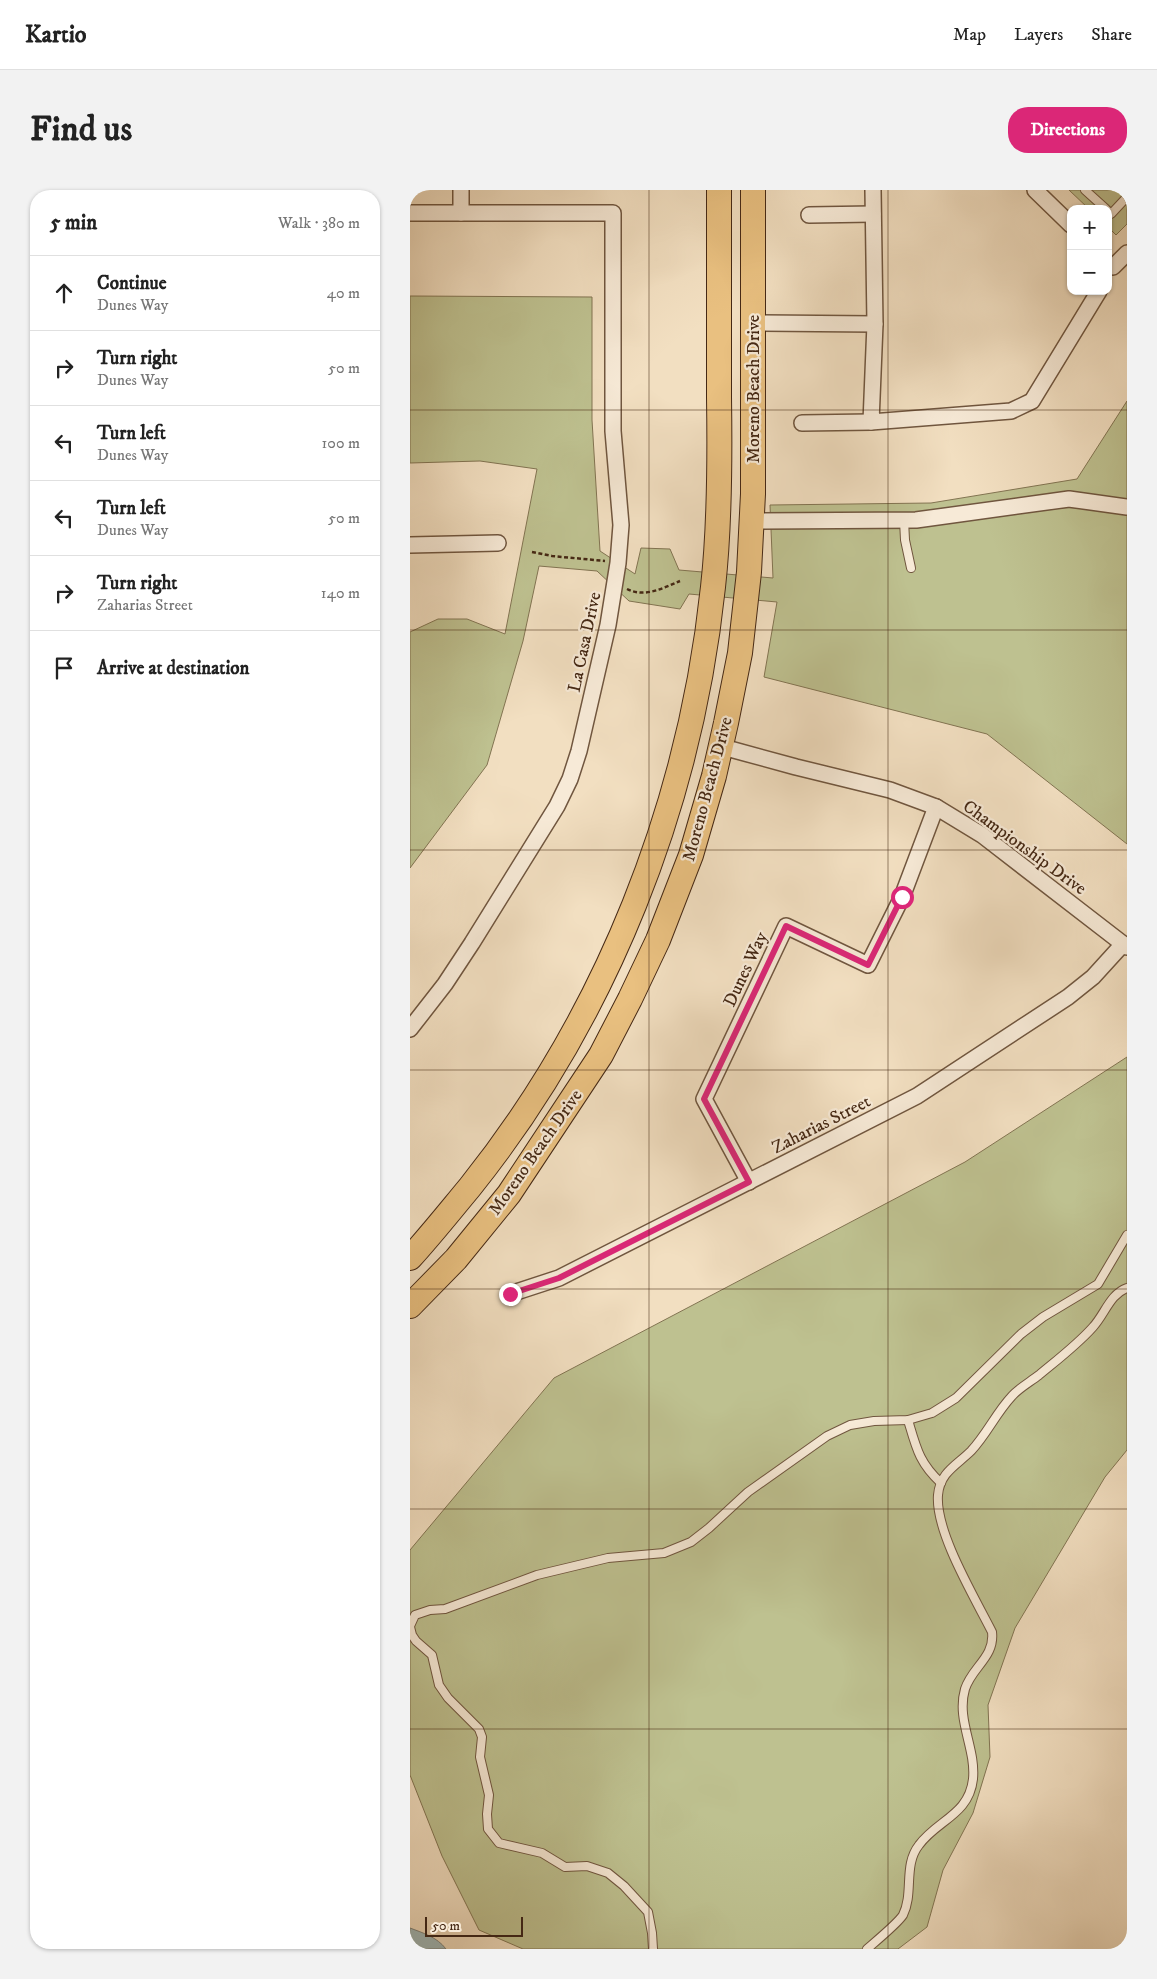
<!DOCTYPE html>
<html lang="en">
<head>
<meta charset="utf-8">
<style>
	:root { --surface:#fff; --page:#f2f2f2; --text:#222; --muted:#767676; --line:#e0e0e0; --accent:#db2777 }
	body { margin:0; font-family:"IM FELL DW Pica",serif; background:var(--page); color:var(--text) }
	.controls { position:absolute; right:15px; top:15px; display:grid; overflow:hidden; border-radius:10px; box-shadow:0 1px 4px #0004 }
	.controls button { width:45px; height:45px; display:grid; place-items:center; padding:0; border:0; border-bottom:1px solid var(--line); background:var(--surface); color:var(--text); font:25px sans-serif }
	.scale { position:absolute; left:15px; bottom:12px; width:98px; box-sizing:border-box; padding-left:5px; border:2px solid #452814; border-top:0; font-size:14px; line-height:18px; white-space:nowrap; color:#452814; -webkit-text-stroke:4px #f7ead7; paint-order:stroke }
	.stop { position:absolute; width:15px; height:15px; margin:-11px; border:4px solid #db2777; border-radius:50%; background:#fff }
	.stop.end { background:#db2777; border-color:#fff; box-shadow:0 1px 5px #0008 }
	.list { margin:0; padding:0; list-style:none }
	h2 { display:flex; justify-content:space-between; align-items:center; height:65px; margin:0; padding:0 20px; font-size:21px }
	h2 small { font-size:16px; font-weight:400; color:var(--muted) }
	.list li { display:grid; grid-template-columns:32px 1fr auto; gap:15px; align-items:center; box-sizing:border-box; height:75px; padding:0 20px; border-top:1px solid var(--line) }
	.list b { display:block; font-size:19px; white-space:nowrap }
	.list p { margin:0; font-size:16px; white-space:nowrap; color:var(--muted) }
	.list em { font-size:16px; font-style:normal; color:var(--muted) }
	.icon { flex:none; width:28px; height:28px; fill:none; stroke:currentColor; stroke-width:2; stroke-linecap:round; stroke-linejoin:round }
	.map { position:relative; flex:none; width:717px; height:1759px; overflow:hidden; border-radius:20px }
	header { display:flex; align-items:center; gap:30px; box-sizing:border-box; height:70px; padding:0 25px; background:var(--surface); border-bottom:1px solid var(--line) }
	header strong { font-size:24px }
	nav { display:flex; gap:28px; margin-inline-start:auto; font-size:18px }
	.intro { display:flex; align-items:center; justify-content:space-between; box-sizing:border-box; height:120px; padding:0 30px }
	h1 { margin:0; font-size:35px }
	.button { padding:12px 22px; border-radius:20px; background:var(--accent); color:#fff; font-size:18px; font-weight:700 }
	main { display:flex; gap:30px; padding:0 30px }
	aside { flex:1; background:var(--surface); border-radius:20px; box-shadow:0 1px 4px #0004 }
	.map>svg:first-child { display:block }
</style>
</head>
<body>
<header>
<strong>Kartio</strong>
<nav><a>Map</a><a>Layers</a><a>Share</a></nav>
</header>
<div class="intro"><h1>Find us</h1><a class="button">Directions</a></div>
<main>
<aside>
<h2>5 min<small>Walk · 380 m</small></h2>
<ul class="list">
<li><svg class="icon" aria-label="ahead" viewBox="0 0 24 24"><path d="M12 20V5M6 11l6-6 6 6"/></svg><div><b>Continue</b><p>Dunes Way</p></div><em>40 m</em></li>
<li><svg class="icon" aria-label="right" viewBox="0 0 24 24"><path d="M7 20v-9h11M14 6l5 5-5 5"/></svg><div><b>Turn right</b><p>Dunes Way</p></div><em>50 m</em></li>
<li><svg class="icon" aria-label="left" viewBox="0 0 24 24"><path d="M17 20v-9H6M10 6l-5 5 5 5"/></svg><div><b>Turn left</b><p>Dunes Way</p></div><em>100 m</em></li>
<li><svg class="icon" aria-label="left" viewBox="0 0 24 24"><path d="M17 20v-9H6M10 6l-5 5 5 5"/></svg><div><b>Turn left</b><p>Dunes Way</p></div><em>50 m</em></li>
<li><svg class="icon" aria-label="right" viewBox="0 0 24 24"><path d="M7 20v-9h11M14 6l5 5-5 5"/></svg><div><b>Turn right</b><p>Zaharias Street</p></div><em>140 m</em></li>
<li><svg class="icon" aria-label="arrive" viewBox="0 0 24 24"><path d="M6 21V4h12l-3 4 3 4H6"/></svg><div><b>Arrive at destination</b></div></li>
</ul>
</aside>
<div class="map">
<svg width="717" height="1759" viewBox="0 0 717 1759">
	<rect width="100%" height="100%" fill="#f2dfc1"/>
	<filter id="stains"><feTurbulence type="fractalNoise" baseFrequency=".004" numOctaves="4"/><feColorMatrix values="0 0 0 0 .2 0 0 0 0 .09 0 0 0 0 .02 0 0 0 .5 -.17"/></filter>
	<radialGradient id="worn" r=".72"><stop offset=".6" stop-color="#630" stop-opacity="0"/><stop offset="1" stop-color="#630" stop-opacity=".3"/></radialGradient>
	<g fill="#bec190" stroke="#827452">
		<polygon points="659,0 717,0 717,34 706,45 698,37 698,19 679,19"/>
		<polygon points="0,106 182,107 182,230 190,361 225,384 231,358 260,359 269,380 363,388 360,315 521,313 667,289 717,211 717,654 577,544 354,487 367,412 279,404 270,419 219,411 187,381 129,376 113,451 77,575 0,678 0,442 28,429 57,429 95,444 127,279 70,271 0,273"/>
		<polygon points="717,867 717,1260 695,1287 605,1438 578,1515 580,1567 563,1623 533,1680 517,1737 488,1759 113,1759 69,1740 32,1666 0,1585 0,1360 144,1188 555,972"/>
	</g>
	<path fill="#9fbabc" stroke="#7b8079" d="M0,1738C13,1743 27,1747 36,1759H0Z"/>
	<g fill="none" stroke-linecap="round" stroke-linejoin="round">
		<defs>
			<g id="service">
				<polyline points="675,0 696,19"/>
				<polyline points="698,21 701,24 717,7"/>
				<polyline points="494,330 495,350 501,378"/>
				<path d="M498,1230C506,1257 509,1273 531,1293"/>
				<polyline points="0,1436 5,1425 20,1420 35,1419 127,1385 198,1368 254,1363 281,1352 299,1338 338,1302 417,1246 440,1235 464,1231 498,1230 522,1223 546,1208 611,1144 633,1127 688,1094 717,1045"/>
				<polyline points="0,1437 2,1445 6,1451 22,1465 29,1495 38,1508 69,1539 72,1547 70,1567 79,1605 77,1624 78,1639 89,1653 132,1663 155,1677 177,1676 198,1683 214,1696 238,1722 242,1743 243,1759"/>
				<path d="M457,1759C465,1752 488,1733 493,1725C504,1703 493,1675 509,1655C527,1630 559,1625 563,1589C566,1558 546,1530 555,1499C562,1477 585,1467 582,1442C565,1408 525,1342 528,1305C530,1282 547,1275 561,1261C577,1244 586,1223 602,1206C609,1198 620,1192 629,1185C647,1170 667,1155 683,1137C695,1124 700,1104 717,1098"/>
			</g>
			<g id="minor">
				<polyline points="463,0 465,134 461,232 601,221 622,211 689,101"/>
				<polyline points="625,0 661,35"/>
				<polyline points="0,23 203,23 203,241 211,335 208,373 198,435 169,561 160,589 147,616 62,753 35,794 0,839"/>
				<polyline points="51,23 51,0"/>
				<polyline points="399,25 463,24"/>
				<polyline points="703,77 717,63"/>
				<polyline points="343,133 465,134"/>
				<polyline points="392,233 461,232"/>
				<polyline points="342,331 506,330 659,309 717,317"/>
				<polyline points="0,355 88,353"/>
				<polyline points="309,556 386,577 480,600 526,617 572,645 717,757"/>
				<polyline points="339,992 294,909 376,736 458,775 492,707 526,617"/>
				<polyline points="100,1104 149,1088 507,906 658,807 683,787 713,754"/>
			</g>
			<g id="primary">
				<path d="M0,1068C21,1045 40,1021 60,997C197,826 280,615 303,397C310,335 310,270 309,207C309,138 309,69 309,0"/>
				<polyline points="0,1116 46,1069 99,1004 191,865 220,809 248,750 281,665 304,586 316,533 330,463 339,382 343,304 343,0"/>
			</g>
		</defs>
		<use href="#service" stroke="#70563f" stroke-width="10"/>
		<use href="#minor" stroke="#70563f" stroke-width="18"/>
		<use href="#primary" stroke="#452814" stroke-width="26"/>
		<g stroke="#452814" stroke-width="2.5" stroke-dasharray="4 2.5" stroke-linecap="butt">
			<polyline points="122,362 142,366 195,371"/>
			<path d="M217,399C235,408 253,398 270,391"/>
		</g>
		<use href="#service" stroke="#f7ead7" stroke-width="8"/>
		<use href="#minor" stroke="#f7ead7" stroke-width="15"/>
		<use href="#primary" stroke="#e9c080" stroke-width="24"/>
	</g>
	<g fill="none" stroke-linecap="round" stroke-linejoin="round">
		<polyline stroke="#db2777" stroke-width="6" points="100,1104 149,1088 339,992 294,909 376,736 458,775 492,707"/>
	</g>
	<path fill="none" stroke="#452814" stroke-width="1" stroke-opacity="0.55" d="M239,0V1759M478,0V1759M0,220H717M0,440H717M0,660H717M0,880H717M0,1099H717M0,1319H717M0,1539H717"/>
	<g text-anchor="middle" stroke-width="4.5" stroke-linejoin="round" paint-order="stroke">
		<g font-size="18" fill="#452814" stroke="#f7ead7">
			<text transform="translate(343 199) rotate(-90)" y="6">Moreno Beach Drive</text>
			<text transform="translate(174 452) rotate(-78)" y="6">La Casa Drive</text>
			<text transform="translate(297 599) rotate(-75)" y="6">Moreno Beach Drive</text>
			<text transform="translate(615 657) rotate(36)" y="6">Championship Drive</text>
			<text transform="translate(335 779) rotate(-65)" y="6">Dunes Way</text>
			<text transform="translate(411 934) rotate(-27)" y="6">Zaharias Street</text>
			<text transform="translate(125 962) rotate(-55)" y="6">Moreno Beach Drive</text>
		</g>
	</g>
	<rect width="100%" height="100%" filter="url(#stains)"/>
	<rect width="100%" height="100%" fill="url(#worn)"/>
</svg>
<div class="controls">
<button>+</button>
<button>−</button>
</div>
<div class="scale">50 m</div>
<div class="stop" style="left:492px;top:707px"></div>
<div class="stop end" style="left:100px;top:1104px"></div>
</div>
</main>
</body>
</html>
